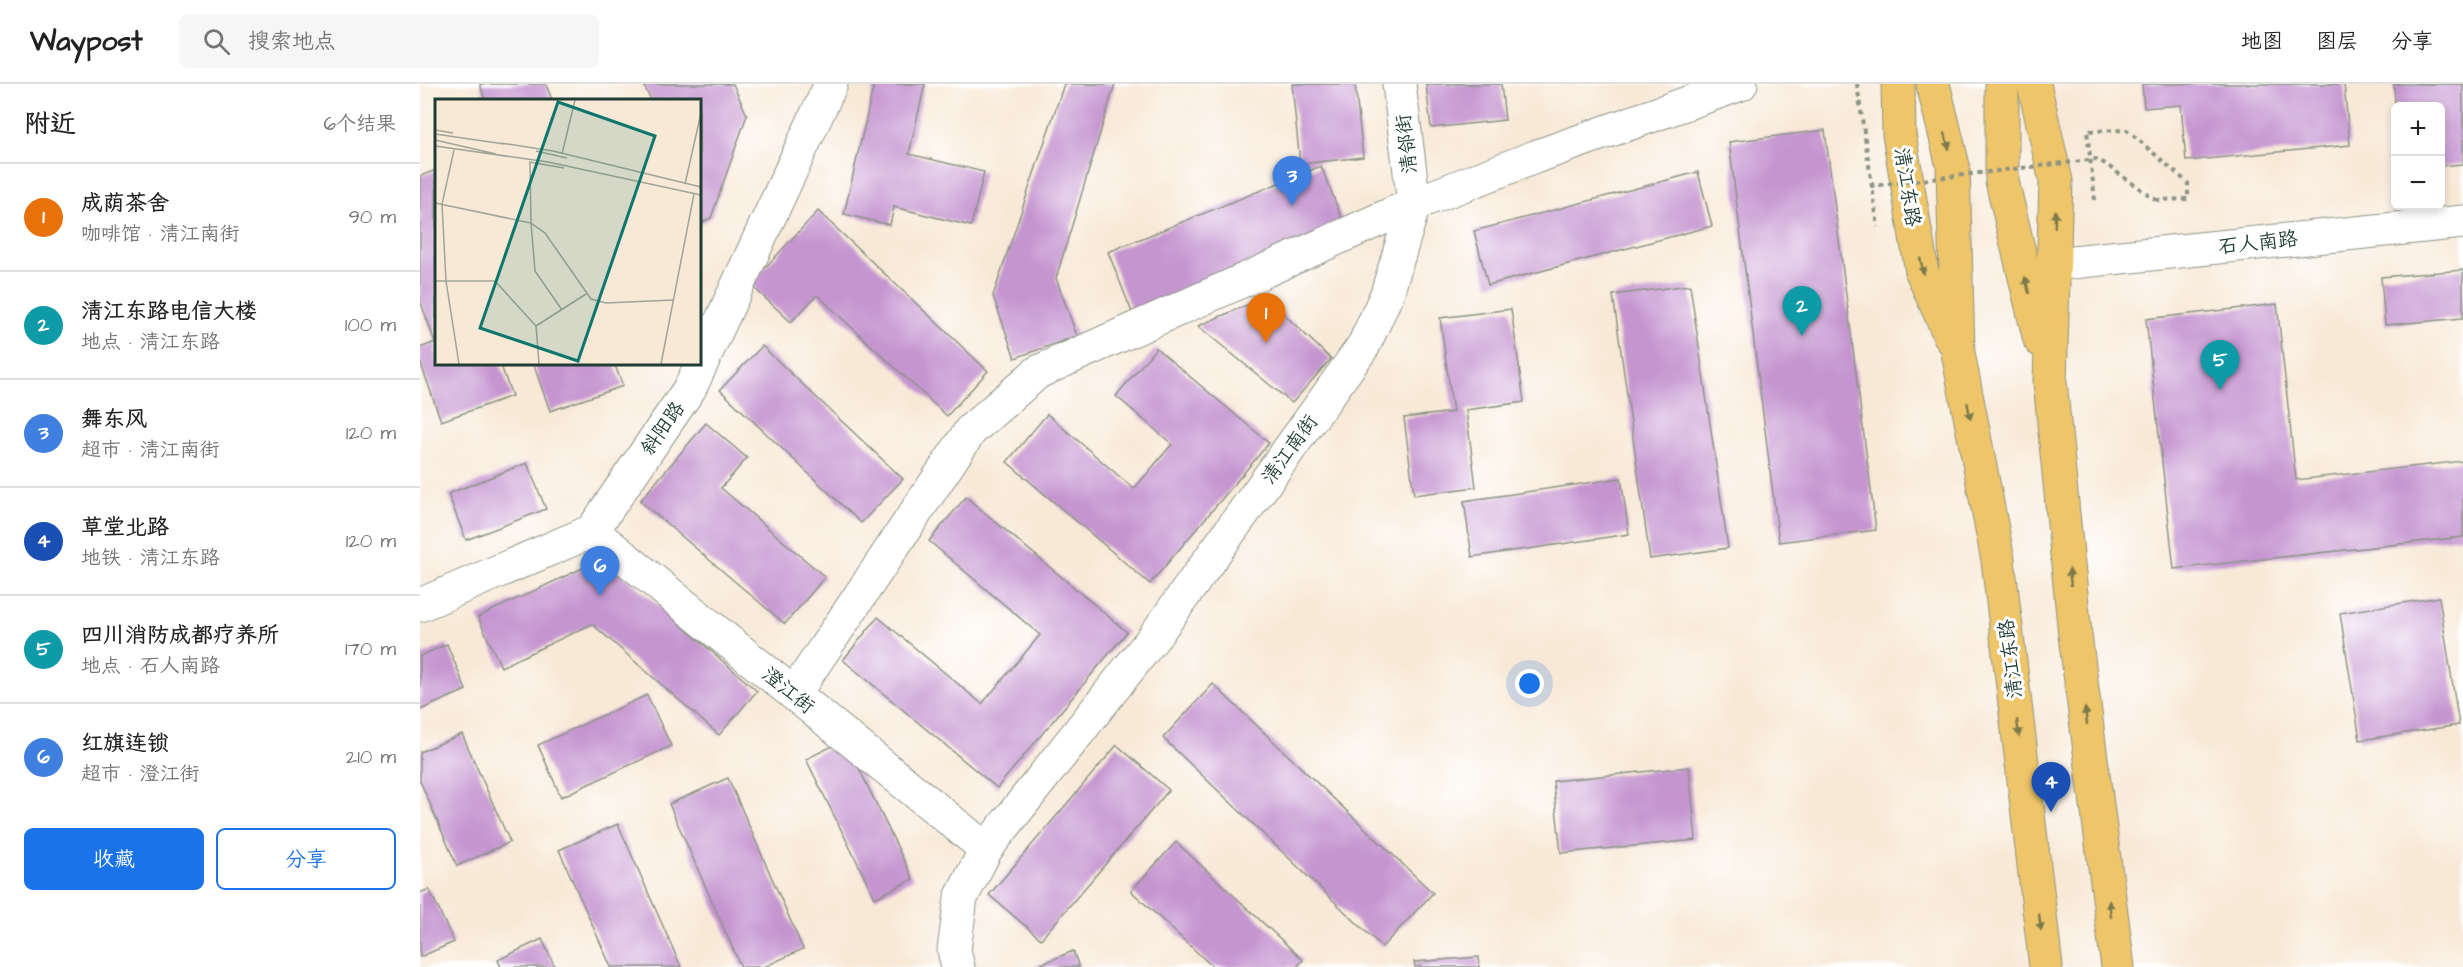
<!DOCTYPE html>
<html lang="zh">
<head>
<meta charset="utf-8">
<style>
	:root { --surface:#fff; --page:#f6f6f6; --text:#222; --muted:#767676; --line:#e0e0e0; --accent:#1a73e8 }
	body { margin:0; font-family:"Architects Daughter","LXGW WenKai TC",sans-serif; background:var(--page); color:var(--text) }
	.controls { position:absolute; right:18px; top:18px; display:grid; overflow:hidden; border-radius:9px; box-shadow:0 3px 9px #0003 }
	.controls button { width:54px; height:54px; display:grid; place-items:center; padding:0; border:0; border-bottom:2px solid var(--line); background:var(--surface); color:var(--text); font:30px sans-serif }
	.you { position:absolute; left:1110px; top:600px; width:21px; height:21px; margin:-15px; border:4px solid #fff; border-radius:50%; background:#1a73e8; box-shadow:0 0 0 9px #1a73e833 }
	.badge { display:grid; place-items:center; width:39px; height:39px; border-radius:50%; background:var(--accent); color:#fff; font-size:20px; font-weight:700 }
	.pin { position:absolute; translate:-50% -50px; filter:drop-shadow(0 2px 3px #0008) }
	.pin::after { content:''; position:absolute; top:32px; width:21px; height:18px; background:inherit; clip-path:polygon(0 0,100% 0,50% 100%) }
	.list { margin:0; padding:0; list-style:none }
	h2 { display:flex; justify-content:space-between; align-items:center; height:78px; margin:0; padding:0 24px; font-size:26px }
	h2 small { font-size:20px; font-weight:400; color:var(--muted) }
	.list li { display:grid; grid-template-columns:39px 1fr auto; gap:18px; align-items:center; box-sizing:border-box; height:108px; padding:0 24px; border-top:2px solid var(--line) }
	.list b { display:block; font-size:22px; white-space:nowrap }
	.list p { margin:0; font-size:20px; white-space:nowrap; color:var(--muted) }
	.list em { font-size:20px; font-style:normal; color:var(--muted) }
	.actions { display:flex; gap:12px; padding:18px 24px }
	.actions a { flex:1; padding:14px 0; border:2px solid var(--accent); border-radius:9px; text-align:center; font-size:21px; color:var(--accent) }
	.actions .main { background:var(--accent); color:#fff }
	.icon { flex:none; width:33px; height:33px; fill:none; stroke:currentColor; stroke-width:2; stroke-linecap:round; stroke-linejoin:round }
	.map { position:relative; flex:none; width:2043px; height:883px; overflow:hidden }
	header { display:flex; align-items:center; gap:36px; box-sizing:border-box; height:84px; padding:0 30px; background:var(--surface); border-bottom:2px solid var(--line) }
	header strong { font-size:28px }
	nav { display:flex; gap:33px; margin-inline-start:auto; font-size:21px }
	.search { width:420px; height:54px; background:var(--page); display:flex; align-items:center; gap:15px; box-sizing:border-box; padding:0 21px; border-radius:9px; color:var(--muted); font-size:22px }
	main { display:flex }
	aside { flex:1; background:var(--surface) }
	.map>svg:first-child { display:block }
</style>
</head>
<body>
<header>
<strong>Waypost</strong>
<div class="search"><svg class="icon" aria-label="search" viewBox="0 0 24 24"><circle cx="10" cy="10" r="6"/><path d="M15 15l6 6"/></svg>搜索地点</div>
<nav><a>地图</a><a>图层</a><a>分享</a></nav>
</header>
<main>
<aside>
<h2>附近<small>6个结果</small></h2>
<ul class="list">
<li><span class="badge" style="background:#e8710a">1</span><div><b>成荫茶舍</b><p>咖啡馆 · 清江南街</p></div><em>90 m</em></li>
<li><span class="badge" style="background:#0f9aa8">2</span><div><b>清江东路电信大楼</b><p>地点 · 清江东路</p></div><em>100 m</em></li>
<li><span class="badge" style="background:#3f7fe0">3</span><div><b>舞东风</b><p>超市 · 清江南街</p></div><em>120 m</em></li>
<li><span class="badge" style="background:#1a4fb4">4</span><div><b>草堂北路</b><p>地铁 · 清江东路</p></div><em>120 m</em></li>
<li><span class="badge" style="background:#0f9aa8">5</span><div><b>四川消防成都疗养所</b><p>地点 · 石人南路</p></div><em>170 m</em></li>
<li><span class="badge" style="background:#3f7fe0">6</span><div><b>红旗连锁</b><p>超市 · 澄江街</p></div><em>210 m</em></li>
</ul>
<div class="actions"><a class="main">收藏</a><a>分享</a></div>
</aside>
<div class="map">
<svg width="2043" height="883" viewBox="0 0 2043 883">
	<rect width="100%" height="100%" fill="#fff"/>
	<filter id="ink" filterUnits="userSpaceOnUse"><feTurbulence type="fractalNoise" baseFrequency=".0167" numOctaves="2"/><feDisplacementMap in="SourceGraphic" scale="12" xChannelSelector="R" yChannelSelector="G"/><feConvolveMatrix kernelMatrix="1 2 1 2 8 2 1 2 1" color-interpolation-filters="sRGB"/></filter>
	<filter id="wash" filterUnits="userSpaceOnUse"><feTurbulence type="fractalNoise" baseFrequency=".008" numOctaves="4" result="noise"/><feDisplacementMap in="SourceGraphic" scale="24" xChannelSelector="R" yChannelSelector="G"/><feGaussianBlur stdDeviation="1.35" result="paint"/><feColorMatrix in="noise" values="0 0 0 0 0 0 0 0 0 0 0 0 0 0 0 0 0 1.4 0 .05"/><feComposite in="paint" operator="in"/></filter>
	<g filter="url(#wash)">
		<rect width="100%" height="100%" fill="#f8e9d7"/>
		<g id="blocks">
			<g fill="#c595d0">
				<polygon points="60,0 126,0 132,16 65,16"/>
				<polygon points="223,0 313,0 327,31 291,134 279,140 279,16 231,16"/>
				<polygon points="454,0 505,0 489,70 564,88 551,142 474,123 470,141 424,130"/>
				<polygon points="644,0 695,0 636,194 657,252 595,274 573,212"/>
				<polygon points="872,0 935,0 943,73 880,80"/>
				<polygon points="1006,0 1081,0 1085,36 1011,44"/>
				<polygon points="1722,0 1924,0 1930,61 1766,77 1761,21 1724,24"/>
				<polygon points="1974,0 2043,0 2043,80 2020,82 2020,22 1975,22"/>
				<polygon points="1405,46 1456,446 1359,458 1309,58"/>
				<polygon points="901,82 925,142 712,228 688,168"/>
				<polygon points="16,86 16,279 80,279 92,312 21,337 0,277 0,264 15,258 0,216 0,92"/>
				<polygon points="1278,88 1292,142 1068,201 1054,147"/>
				<polygon points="398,127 568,287 527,332 397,211 371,238 330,200"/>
				<polygon points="2043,186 2043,234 1965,241 1961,193"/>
				<polygon points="1270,201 1308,464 1230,475 1193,211"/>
				<polygon points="846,213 911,275 872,319 778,242"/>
				<polygon points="1857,220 1876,396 2043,377 2043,453 1754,485 1726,235"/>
				<polygon points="1091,225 1104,318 1046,326 1056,403 994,411 984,334 1033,328 1020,234"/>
				<polygon points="342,262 483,395 441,439 300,306"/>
				<polygon points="736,264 849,359 730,500 587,378 627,330 714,405 752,360 696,312"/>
				<polygon points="113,279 194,279 203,302 130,327"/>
				<polygon points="286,339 327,374 301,404 405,493 365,540 220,417"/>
				<polygon points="107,379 126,425 46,456 28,410"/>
				<polygon points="1201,394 1209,450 1052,473 1044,417"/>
				<polygon points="546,413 707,548 577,704 423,576 458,533 562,620 620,551 509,457"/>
				<polygon points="184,474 337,607 299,651 172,540 81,583 58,533"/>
				<polygon points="2019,513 2039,641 1940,656 1920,529"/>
				<polygon points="27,560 46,606 0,626 0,572"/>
				<polygon points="793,600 1013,809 962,863 743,654"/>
				<polygon points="227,611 251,662 141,713 118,661"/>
				<polygon points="42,650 90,758 37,782 0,697 0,668"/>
				<polygon points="425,656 493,795 455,814 386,675"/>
				<polygon points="697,661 749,706 621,855 569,811"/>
				<polygon points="1269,683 1276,756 1141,769 1133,697"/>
				<polygon points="308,694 383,865 344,883 321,883 249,720"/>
				<polygon points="198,740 261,883 191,883 139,766"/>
				<polygon points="756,758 883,876 877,883 793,883 711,807"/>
				<polygon points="9,805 34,858 0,873 0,809"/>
				<polygon points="122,855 135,883 81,883 78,876"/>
				<polygon points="653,867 659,883 614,883"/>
				<polygon points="1059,873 1059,883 995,883 994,878"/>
			</g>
		</g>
	</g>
	<g filter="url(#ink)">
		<use href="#blocks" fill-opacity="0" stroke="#8c9386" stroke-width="1.5"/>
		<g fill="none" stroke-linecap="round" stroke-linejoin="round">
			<defs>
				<g id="minor">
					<polyline points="1633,180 2043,138"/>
					<polyline points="172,447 566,765"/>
					<polyline points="0,521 172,447 270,304 411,0"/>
					<polyline points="374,610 551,346 618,288 994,120 979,0"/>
					<polyline points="538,883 534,866 541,814 566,765 734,553 944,261 967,210 994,120 1115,73 1321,0"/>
				</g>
				<g id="major">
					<polyline points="1478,0 1479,50 1502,188 1531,254"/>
					<polyline points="1513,0 1533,82 1538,269 1578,476 1626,883"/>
					<polyline points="1582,0 1582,97 1620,256"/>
					<polyline points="1614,0 1636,97 1630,298 1655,551 1698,883"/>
				</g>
			</defs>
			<use href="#minor" stroke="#8c9386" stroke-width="35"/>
			<use href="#major" stroke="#8c9386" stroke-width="35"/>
			<g stroke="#8c9386" stroke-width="4" stroke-dasharray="4.5 4.5" stroke-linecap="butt">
				<polyline points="1437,0 1458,143"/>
				<polyline points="1675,116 1667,47 1707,46 1768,99 1768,115 1736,116"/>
			</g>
			<use href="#minor" stroke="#fff" stroke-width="33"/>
			<use href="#major" stroke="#eec569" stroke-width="33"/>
			<polyline stroke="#8c9386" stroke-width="4" stroke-dasharray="4.5 4.5" stroke-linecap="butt" points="1450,102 1678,75 1736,116"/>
		</g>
		<defs><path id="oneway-solid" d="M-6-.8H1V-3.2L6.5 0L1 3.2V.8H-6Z" transform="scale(1.5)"/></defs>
		<g fill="#7c7a4c">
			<use href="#oneway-solid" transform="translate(1527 57) rotate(76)"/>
			<use href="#oneway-solid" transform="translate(1635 135) rotate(-88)"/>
			<use href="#oneway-solid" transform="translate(1502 182) rotate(77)"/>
			<use href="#oneway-solid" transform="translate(1607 201) rotate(-104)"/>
			<use href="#oneway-solid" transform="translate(1549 327) rotate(79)"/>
			<use href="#oneway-solid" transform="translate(1650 493) rotate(-96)"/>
			<use href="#oneway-solid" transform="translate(1666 632) rotate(-97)"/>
			<use href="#oneway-solid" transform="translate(1598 644) rotate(83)"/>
			<use href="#oneway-solid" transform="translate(1690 825) rotate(-97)"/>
			<use href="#oneway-solid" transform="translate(1620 838) rotate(83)"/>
		</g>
	</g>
	<g text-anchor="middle" stroke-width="6" stroke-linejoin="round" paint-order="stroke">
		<g font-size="20" fill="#1f3d34" stroke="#fff">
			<text transform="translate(986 60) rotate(-97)" y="7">清邻街</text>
			<text transform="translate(1488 103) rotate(81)" y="7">清江东路</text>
			<text transform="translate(1838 158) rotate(-6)" y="7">石人南路</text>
			<text transform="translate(242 344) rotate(-55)" y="7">斜阳路</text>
			<text transform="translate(869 365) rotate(-54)" y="7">清江南街</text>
			<text transform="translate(1590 575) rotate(-97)" y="7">清江东路</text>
			<text transform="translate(369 606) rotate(39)" y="7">澄江街</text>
		</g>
	</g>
	<g transform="translate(15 15)">
		<rect width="266" height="266" fill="#f8e9d7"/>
		<path fill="none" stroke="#a1a496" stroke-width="1.5" d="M0,31L18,34M0,35L69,45M0,41L61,55M66,44L118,52L266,88M0,47L113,63L266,96M19,51L7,105L11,182L24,265M101,52L132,59M127,55L140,1M94,63L129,69M95,64L96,124L110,134L156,200L171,204L238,201M250,85L266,14M0,104L96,124L100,172L127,211M0,182H60L101,227L104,265M101,227L151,195M226,265L259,95"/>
		<path fill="#0f766e" fill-opacity="0.15" stroke="#0f766e" stroke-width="3" d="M123,3L220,37L143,262L45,229Z"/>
		<rect width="266" height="266" fill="none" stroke="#1f3d34" stroke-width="3"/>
	</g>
</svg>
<div class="controls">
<button>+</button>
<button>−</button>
</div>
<div class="you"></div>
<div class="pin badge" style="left:846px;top:259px;background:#e8710a">1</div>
<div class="pin badge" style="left:1382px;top:252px;background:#0f9aa8">2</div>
<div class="pin badge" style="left:872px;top:122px;background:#3f7fe0">3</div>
<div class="pin badge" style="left:1631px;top:728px;background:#1a4fb4">4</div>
<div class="pin badge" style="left:1800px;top:306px;background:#0f9aa8">5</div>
<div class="pin badge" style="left:180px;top:512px;background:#3f7fe0">6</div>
</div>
</main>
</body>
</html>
